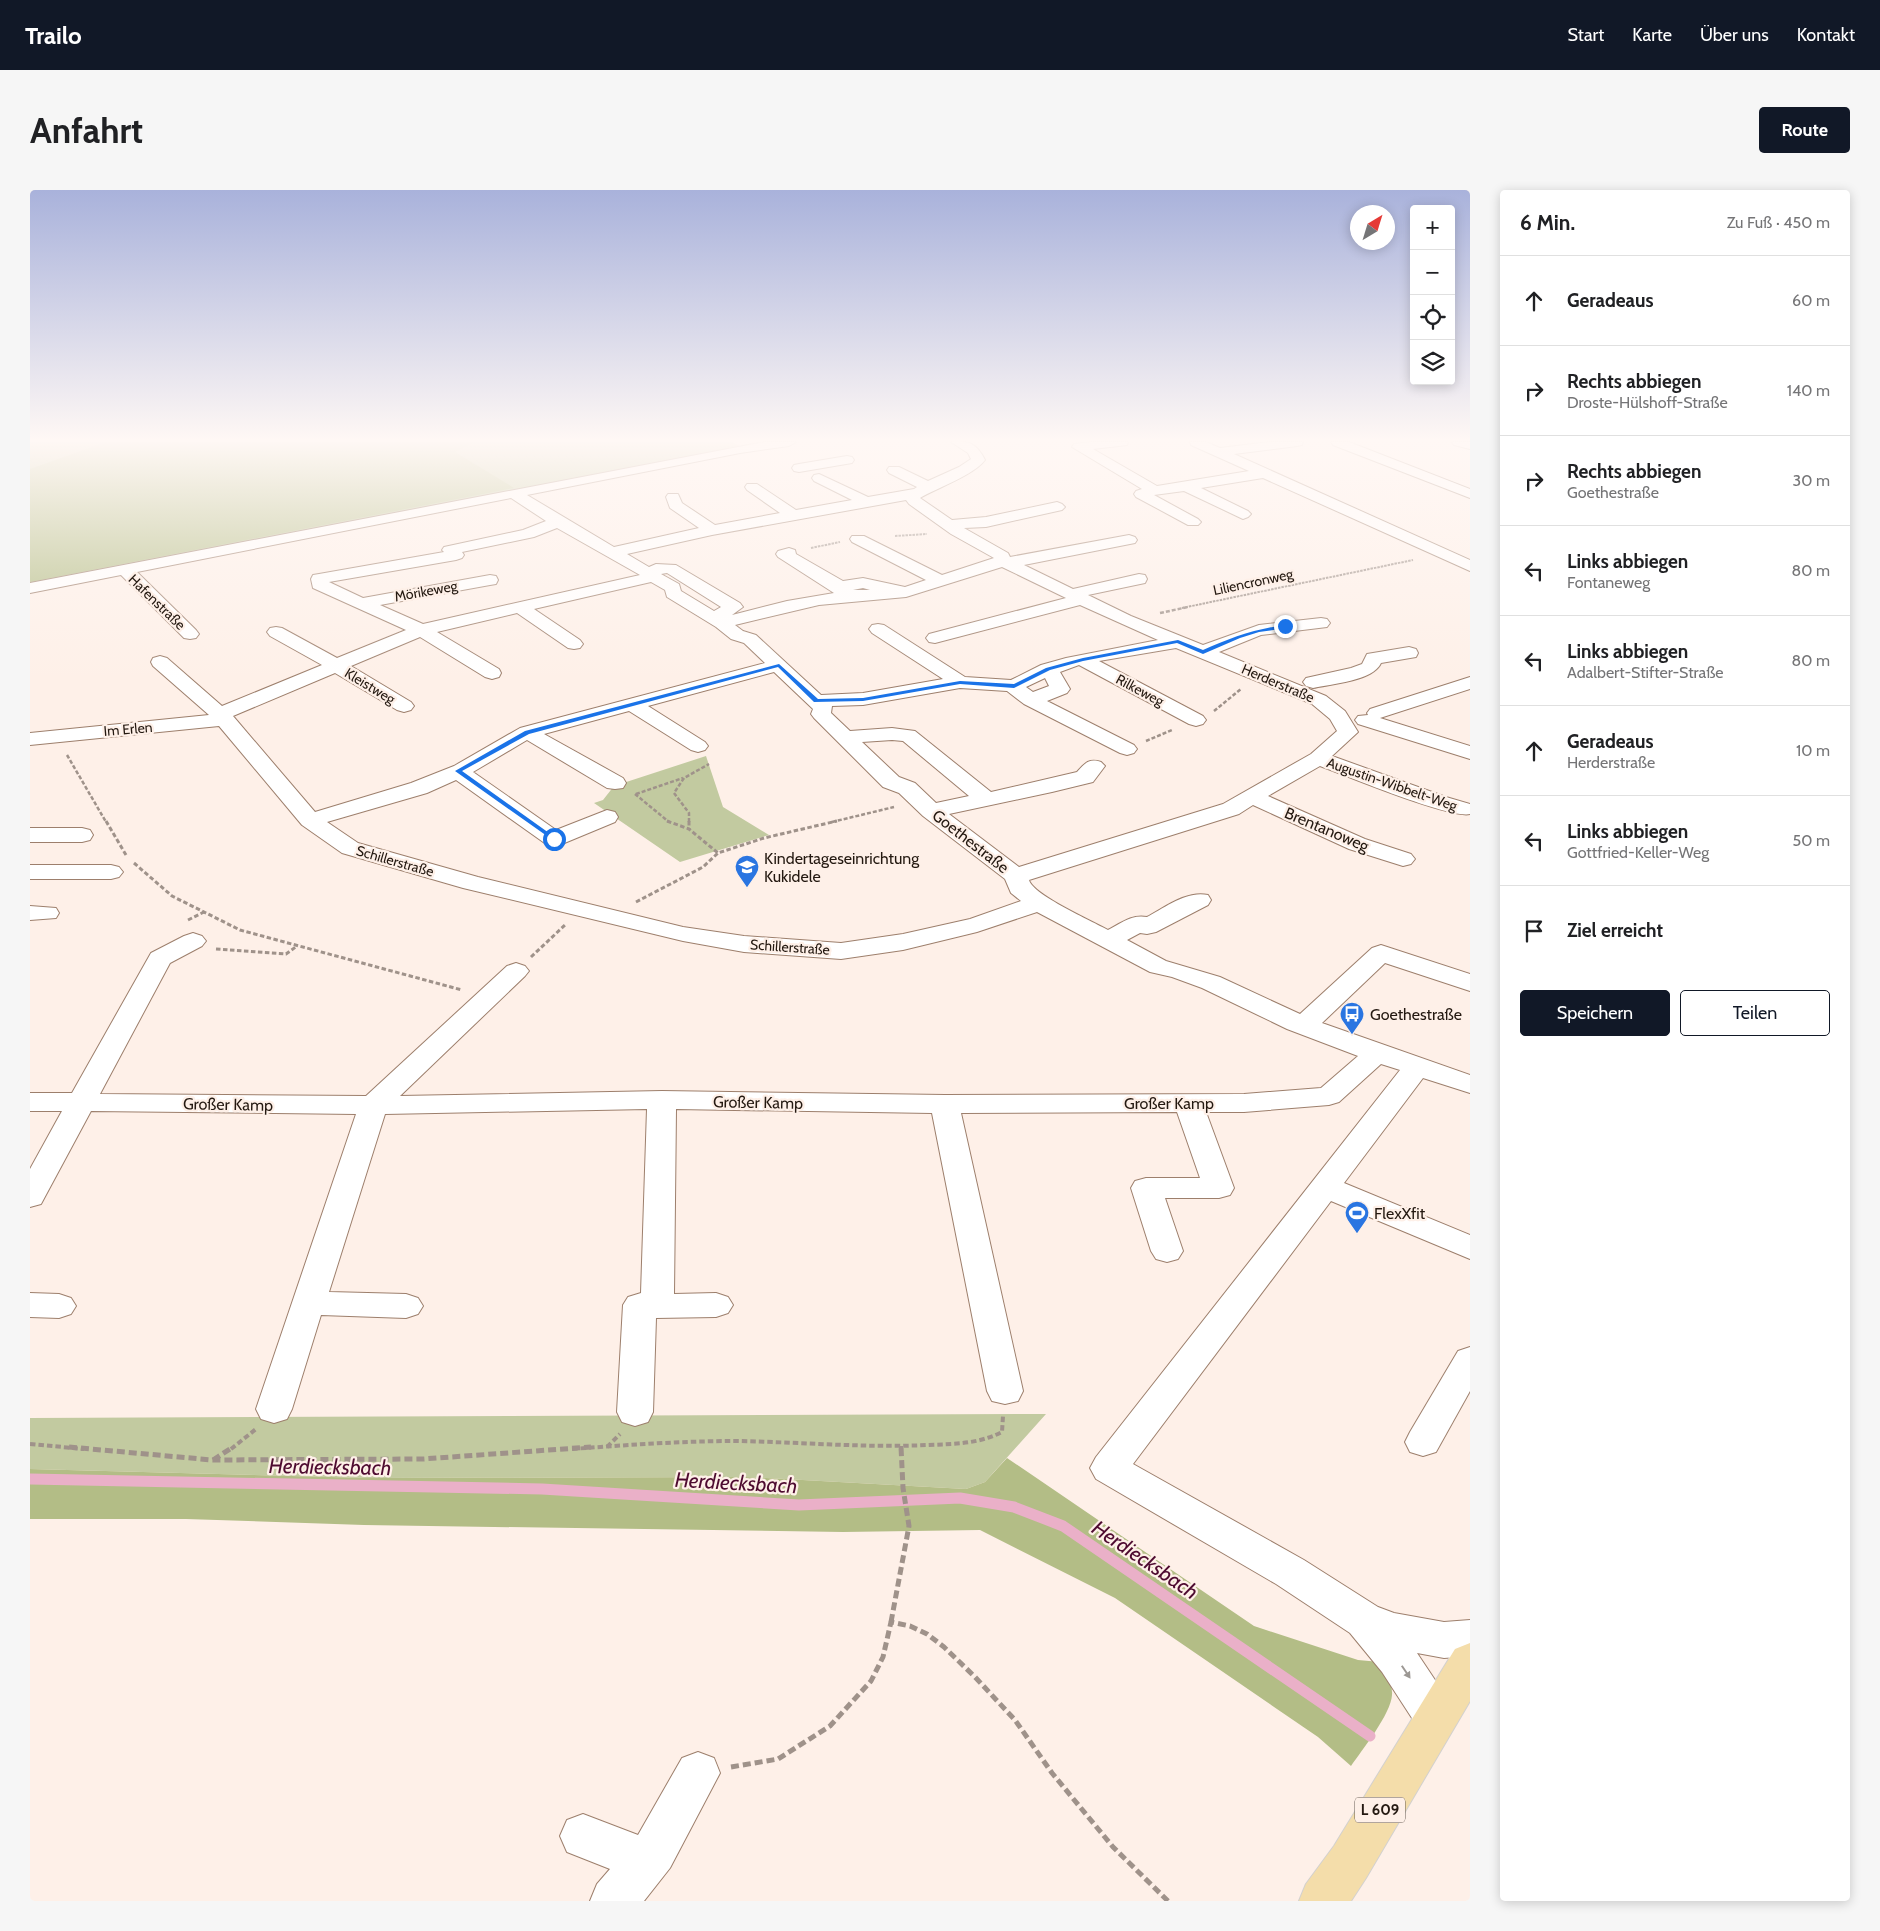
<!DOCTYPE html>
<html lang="de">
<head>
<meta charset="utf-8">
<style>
	:root { --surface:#fff; --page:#f6f6f6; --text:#202124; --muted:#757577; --line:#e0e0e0; --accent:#111827 }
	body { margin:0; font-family:Cabin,sans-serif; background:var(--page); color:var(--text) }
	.controls { position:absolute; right:15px; top:15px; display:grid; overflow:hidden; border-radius:5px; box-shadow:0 2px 12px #0003 }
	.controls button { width:45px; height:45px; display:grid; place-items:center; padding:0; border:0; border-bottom:1px solid var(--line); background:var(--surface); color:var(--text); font:25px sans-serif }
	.compass { position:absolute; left:1320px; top:15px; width:45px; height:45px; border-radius:50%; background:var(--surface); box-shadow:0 2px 12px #0003; rotate:38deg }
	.stop { position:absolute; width:15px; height:15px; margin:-11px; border:4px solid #1a73e8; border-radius:50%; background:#fff }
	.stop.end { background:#1a73e8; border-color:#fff; box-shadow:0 1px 5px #0008 }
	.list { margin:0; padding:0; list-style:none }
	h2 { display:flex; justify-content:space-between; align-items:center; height:65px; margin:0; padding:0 20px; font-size:21px }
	h2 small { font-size:16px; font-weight:400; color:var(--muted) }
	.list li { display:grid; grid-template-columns:32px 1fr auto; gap:15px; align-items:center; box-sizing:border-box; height:90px; padding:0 20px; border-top:1px solid var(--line) }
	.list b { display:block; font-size:19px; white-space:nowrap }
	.list p { margin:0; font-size:16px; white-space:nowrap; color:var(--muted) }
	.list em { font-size:16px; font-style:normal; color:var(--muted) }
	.actions { display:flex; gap:10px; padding:15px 20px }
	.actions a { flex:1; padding:11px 0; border:1px solid var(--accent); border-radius:5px; text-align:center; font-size:18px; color:var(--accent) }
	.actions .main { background:var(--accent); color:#fff }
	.icon { flex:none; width:28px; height:28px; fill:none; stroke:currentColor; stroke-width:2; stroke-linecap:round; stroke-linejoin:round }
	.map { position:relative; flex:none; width:1440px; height:1711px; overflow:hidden; border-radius:5px }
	header { display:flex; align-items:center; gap:30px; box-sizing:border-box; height:70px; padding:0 25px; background:var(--accent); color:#fff }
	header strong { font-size:24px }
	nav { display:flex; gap:28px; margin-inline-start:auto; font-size:18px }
	.intro { display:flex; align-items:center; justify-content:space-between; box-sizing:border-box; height:120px; padding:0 30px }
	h1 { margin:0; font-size:35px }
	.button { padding:12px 22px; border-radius:5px; background:var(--accent); color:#fff; font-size:18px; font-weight:700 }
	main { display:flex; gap:30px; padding:0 30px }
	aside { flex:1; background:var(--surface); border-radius:5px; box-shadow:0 2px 12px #0003 }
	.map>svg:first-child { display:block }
</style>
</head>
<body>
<header>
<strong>Trailo</strong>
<nav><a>Start</a><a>Karte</a><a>Über uns</a><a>Kontakt</a></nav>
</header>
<div class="intro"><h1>Anfahrt</h1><a class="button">Route</a></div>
<main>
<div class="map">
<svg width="1440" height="1711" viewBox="0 0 1440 1711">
	<rect width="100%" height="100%" fill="#fef0e8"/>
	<g fill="#c2caa0">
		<polygon points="0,252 703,252 709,256 0,399"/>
		<polygon points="676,566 693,617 739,645 650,672 564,613 573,610 584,596"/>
		<polygon points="1016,1224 955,1292 936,1299 716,1287 338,1288 0,1279 0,1228"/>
	</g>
	<g fill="#b3bd86">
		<polygon points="76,252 445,252 425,262 484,298 0,392 0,279"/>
		<path d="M977,1268L1224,1436L1328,1470L1350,1472C1355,1482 1363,1493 1362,1505C1361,1524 1332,1560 1321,1576L1288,1547L1085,1408L950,1340L813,1342L334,1335L156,1329H0V1279L338,1288L716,1287L936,1299L955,1292Z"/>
	</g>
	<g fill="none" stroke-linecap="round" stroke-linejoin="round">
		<polyline stroke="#eab0c8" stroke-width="11" points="0,1289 512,1299 769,1315 930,1308 984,1317 1033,1336 1340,1546"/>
		<defs>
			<g id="minor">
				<path d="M734,252H766L759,256L710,263L497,305L584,357L669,338L640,318L636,307L638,304H648L652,313L685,335L750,323L717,300L715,297L717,294H727L766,320L822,310L784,291L782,288L784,285L789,284L838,307L884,299L887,297L859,283L857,280L859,277H869L898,291L929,277L941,269L938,263L921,252C939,250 947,254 955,270C944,285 907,298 890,308L922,330L956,327L1027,312L1032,314L1035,317L1032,320L956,337L934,338L978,363L980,367L1099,345L1105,347L1107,350L1105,353L994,375L1043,399L1109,384L1115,385L1117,389L1115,393L1058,405L1101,426L1173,455L1229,435L1291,428L1297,429L1300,433L1297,437L1231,445L1189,462L1296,506L1315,521L1328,542L1302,566L1416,607L1440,614V624C1420,629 1315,585 1290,576L1238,606L1335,649L1381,664L1385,669L1381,674L1373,676L1319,659L1223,615L1209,624L999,690C1003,705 1062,731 1078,740C1091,733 1102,724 1117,727C1134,718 1157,700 1178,705L1181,710L1178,715L1126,742L1117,744L1110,743L1097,750L1136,771L1190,787L1270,824L1342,758L1351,755L1440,784V801L1355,773L1292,833L1440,885V903L1393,888L1314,993L1440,1045V1069L1301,1011L1103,1274L1274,1370L1348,1417L1364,1423L1414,1432L1440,1430V1466L1414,1468L1387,1463L1421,1514L1428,1528L1421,1542L1406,1548L1391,1542L1352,1482L1320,1443L1246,1394L1066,1289L1060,1278L1066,1267L1370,880L1351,874L1309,912L1299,915L1214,922H1176L1204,998L1200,1005L1189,1008H1135L1153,1061L1148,1069L1137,1072L1126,1069L1121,1061L1101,998L1105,991L1116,988H1170L1147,922L931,923L993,1201L988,1211L975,1214L962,1211L957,1201L902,923L646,919L644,1104L686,1103L698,1107L703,1115L698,1123L686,1127L626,1128L623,1222L618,1232L605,1236L592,1232L587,1222L593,1115L598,1107L611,1103L617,919L355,924L299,1102L376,1104L388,1108L393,1116L388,1124L376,1128L291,1125L262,1219L257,1229L244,1233L231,1229L226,1219L326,924L61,921L11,1014L0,1017V979L32,921H0V903H42L121,763L154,746L163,743L172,746L176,751L172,756L140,773L70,904L336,906L477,776L486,773L495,776L499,781L495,786L370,906L632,901L915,905L1214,904L1291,898L1328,866L1257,839L1172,798L1142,787L1120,782L1007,722L947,742L873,760L811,769L714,762L653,751L433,698L312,663L272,635L189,536L0,555V543L179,525L123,476L121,472L123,468L130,466L137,468L192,516L292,475L240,446L237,442L240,438L246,437L252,438L307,468L376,440L283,398L281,389L283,385L289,384L414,362L412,360L414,357L493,340L516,331L481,308L107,382L166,440L169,444L166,448L160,449L154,448L91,385L0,403V393ZM876,310L879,314L921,344L964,368L912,385L834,346H822L820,349L822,352L896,390L875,397L833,388L813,391L766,364L765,360L759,358L748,361L746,364L748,367L804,403L757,411L702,425L713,417L710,413L646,375L626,374L619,377L597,364L682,345ZM527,338L610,385L393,434L350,415L460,395L466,394L468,390L466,386L460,385L333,408L299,392L426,370L432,368L434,365L432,362L504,347ZM972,377L1036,408L899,444L896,448L899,452L905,453L1050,415L1128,450L1036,468L1011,475L981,490L935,487L854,435L848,434L842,435L839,439L842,443L913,489L833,503L791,505L726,445L713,441L705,435L789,415L876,407ZM637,383L691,417L684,421L651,401L649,394L631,384ZM621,392L635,400L637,407L686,437L701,449L714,453L735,473L490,538L424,576L381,593L285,622L203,526L305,483L367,520L374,522L381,520L384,516L381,512L321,476L390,447L455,487L462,489L469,487L471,483L469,479L407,442L487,423L538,458L544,459L550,458L553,454L550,450L504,419ZM833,398L840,400H823ZM1146,458L1282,514L1300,529L1307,541L1281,564L1193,614L989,677L919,624L1022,602L1063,592L1075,576L1071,572C1059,568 1055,573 1047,582L961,602L885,541L862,538L820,541L801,523L802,516L833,515L930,498L977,501L994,514L1090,563L1097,565L1104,563L1107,559L1104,555L1017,511L1037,503L1040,499L1030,482L1049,475L1159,534L1166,536L1173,534L1176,530L1173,526L1069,471ZM744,482L783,519L781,524L784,528L853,597L869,603L893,626L975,689L981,703L991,711L940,729L873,744L811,753L714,746L653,737L448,687L328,653L297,632L397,603L426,590L516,654L524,656L532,654L585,632L588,627L585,622L577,620L526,640L443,582L497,550L577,598L585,599L593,598L596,593L593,588L514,544L599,521L661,560L668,562L675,560L678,556L675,552L618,516ZM1015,488L1019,496L1003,502L996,497ZM862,550L873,551L939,606L906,613L885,593L869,587L832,552Z"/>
				<polygon points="1061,252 1098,252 1097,255 1063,259 1127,296 1219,281 1161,255 1160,252 1176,252 1190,258 1239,252 1273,252 1272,255 1267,256 1204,264 1440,370 1440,381 1233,288 1171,298 1218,321 1221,324 1218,327 1213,329 1154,301 1124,305 1168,329 1171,332 1168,335 1158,335 1106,307 1104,304 1106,301 1112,299 1042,257 1044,254"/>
				<polygon points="1301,252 1319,252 1440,299 1440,308 1303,255"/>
				<polygon points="1422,252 1440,252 1440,259 1424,255"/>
				<polygon points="817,266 822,267 824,270 822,273 769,282 764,281 762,278 764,275 769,274"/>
				<path d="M1379,457L1386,459L1388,463L1386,467L1351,473C1343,491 1301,494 1283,498L1276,496L1273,492L1276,488L1321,478L1332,474L1337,464Z"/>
				<polygon points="1440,487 1440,499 1350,528 1440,556 1440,569 1328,534 1325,530 1328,526 1338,525 1337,523 1340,519"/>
				<polygon points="0,638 52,638 60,640 63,645 60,650 52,652 0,652"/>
				<polygon points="0,675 81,675 89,677 93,682 89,687 81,689 0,689"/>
				<polygon points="0,716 26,718 29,723 26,728 0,730"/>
				<polygon points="0,1103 29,1104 41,1108 46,1116 41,1124 29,1128 0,1127"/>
				<polygon points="1440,1157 1440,1201 1406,1262 1393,1266 1380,1262 1375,1252 1380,1242 1428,1161"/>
				<polygon points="668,1562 684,1568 690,1583 640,1678 614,1711 560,1711 567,1694 580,1679 537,1662 530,1646 537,1630 553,1624 608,1645 652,1568"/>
			</g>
			<polygon id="major" points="1440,1453 1440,1511 1336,1688 1321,1711 1269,1711 1276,1694 1304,1656 1425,1459"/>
		</defs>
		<use href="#minor" stroke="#9d7f6c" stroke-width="2"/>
		<use href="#major" stroke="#d3d1cf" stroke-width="2"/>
		<g stroke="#9f928a" stroke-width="2" stroke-dasharray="2.5 1" stroke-linecap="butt">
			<polyline points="865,346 897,344"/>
			<polyline points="781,358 810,352"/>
			<polyline points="1152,418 1383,370"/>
		</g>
		<g stroke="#9f928a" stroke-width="2.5" stroke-dasharray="4 2" stroke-linecap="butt">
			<polyline points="1130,423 1158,417"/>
			<polyline points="1184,521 1211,499"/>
			<polyline points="1116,551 1142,540"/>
			<polyline points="37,565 76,632"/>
			<polyline points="605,604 639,632"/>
			<polyline points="606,604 653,588"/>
			<polyline points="659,632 659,623 644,603 654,588 679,574"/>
			<polyline points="802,632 864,617"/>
		</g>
		<g stroke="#9f928a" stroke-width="3" stroke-dasharray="4.5 2.5" stroke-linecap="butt">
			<polyline points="76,631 96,665"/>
			<polyline points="637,631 659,639 688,663"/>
			<polyline points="659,631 659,639"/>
			<polyline points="104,673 142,706 210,740 432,800"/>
			<polyline points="606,712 673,677 688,663 734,648 807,631"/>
			<polyline points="158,730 174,722"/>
			<polyline points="186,759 256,764 267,756"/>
			<polyline points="501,767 535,735"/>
		</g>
		<g stroke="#9f928a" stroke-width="4" stroke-dasharray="5.5 3" stroke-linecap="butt">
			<polyline points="0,1254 54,1259"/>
			<polyline points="871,1256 871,1259"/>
			<polyline points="577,1257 590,1244"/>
			<polyline points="201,1259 226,1239"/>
			<path d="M542,1259C597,1255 651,1251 705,1251C770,1252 834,1258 898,1255C925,1254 948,1254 972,1242L973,1226"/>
		</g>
		<g stroke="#9f928a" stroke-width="5" stroke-dasharray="8 4" stroke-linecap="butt">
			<polyline points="39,1257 182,1270 393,1269 561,1257"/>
			<polyline points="183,1270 203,1257"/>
			<polyline points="861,1432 879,1336 873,1298 871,1257"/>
			<polyline points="701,1577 748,1569 800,1536 841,1491 853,1467 861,1432 880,1436 897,1444 914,1457 945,1487 985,1530 1022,1583 1083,1657 1138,1711"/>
		</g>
		<use href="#minor" fill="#fff" fill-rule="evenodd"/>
		<use href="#major" fill="#f4ddaa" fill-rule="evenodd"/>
	</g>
	<defs><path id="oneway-solid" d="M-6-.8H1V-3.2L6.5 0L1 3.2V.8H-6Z" transform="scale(1.25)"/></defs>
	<use fill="#9c9894" href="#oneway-solid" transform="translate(1376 1482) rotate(56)"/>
	<linearGradient id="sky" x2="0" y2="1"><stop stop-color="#a9b2db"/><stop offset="0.51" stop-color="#fff8f5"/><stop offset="1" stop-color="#fff8f5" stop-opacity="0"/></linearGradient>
	<rect width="1440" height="491" fill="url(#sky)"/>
	<path fill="#1a73e8" d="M1255,435L1257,438L1229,442L1210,448L1173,464L1147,453L1053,471L1020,480L984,498L930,494L833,511L784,512L748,477L499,544L432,581L526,648V651H524L425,581L495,541L749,474L788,509L833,508L930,491L984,494L1016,478L1053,468L1148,450L1173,460C1200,448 1225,439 1255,435Z"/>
	<defs>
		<symbol id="school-pin" viewBox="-11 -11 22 30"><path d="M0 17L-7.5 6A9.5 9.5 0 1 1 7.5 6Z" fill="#2a75e1" stroke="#fef0e8"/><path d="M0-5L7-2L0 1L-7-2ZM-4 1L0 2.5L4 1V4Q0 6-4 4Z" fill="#fff"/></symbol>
		<symbol id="bus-pin" viewBox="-11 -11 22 30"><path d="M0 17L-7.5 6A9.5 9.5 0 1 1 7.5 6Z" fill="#2a75e1" stroke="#fef0e8"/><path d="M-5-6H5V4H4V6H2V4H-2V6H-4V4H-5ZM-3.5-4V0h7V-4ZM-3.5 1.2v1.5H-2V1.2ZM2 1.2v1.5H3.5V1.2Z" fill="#fff"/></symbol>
		<symbol id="stadium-pin" viewBox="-11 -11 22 30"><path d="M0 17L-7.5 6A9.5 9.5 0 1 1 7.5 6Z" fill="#2a75e1" stroke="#fef0e8"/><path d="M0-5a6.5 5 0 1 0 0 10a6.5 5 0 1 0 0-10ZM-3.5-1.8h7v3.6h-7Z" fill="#fff"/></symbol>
	</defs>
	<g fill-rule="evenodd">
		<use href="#school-pin" x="703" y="663" width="28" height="38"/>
		<use href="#bus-pin" x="1308" y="810" width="28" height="38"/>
		<use href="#stadium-pin" x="1313" y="1009" width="28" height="38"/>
	</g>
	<g text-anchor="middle" stroke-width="4.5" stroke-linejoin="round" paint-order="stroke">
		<g font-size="14" fill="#241911" stroke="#fef0e8">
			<text transform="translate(1223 392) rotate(-12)" y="5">Liliencronweg</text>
			<text transform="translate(396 401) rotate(-10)" y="5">Mörikeweg</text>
			<text transform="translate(127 412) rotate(44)" y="5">Hafenstraße</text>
			<text transform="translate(1248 493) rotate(23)" y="5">Herderstraße</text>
			<text transform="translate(340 496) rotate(31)" y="5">Kleistweg</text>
			<text transform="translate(1110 500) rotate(28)" y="5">Rilkeweg</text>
			<text transform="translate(98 539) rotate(-5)" y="5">Im Erlen</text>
			<text transform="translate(1362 594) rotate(19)" y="5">Augustin-Wibbelt-Weg</text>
			<text transform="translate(365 671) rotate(16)" y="5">Schillerstraße</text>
			<text transform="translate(760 757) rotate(4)" y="5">Schillerstraße</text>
		</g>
		<rect fill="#fef0e8" stroke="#655a52" stroke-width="1" x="1325" y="1607.5" width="50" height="25" rx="4"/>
		<g font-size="15" font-weight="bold" fill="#241911">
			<text x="1350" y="1625">L 609</text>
		</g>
		<g font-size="16" fill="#241911" stroke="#fef0e8">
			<text transform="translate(1297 639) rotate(23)" y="6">Brentanoweg</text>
			<text transform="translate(941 651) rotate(38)" y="6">Goethestraße</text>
			<text transform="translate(728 912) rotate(1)" y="6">Großer Kamp</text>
			<text x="1139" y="919">Großer Kamp</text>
			<text transform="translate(198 914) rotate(1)" y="6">Großer Kamp</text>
		</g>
		<g font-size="16" fill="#241911" stroke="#fef0e8" text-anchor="start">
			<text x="734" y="674">Kindertageseinrichtung<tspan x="734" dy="18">Kukidele</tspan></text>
			<text x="1340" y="830">Goethestraße</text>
			<text x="1344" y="1029">FlexXfit</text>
		</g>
		<g font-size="21" font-style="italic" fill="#4e0b30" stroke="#fef0e8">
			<text transform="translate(300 1277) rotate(1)" y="7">Herdiecksbach</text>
			<text transform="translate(706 1293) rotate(3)" y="7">Herdiecksbach</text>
			<text transform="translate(1115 1370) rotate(34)" y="7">Herdiecksbach</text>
		</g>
	</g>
</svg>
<div class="controls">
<button>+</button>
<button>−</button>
<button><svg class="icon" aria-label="locate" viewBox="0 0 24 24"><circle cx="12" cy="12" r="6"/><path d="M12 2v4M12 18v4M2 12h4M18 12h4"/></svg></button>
<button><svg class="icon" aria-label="layers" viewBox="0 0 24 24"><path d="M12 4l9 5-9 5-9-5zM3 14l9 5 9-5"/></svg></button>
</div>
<svg class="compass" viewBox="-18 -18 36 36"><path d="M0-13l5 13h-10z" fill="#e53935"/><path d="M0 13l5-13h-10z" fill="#757577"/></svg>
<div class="stop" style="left:524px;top:649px"></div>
<div class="stop end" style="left:1255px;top:436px"></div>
</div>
<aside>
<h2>6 Min.<small>Zu Fuß · 450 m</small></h2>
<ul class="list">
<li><svg class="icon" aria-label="ahead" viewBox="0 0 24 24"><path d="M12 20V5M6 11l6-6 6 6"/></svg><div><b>Geradeaus</b></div><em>60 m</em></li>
<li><svg class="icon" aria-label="right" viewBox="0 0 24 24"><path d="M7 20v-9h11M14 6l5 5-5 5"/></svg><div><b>Rechts abbiegen</b><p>Droste-Hülshoff-Straße</p></div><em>140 m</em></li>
<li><svg class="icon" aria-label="right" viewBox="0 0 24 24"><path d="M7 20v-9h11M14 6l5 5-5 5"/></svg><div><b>Rechts abbiegen</b><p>Goethestraße</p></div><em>30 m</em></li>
<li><svg class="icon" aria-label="left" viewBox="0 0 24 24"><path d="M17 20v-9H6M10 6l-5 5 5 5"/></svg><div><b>Links abbiegen</b><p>Fontaneweg</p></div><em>80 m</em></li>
<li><svg class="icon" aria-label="left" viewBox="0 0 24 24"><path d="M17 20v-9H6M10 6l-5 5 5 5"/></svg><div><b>Links abbiegen</b><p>Adalbert-Stifter-Straße</p></div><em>80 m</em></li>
<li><svg class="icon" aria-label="ahead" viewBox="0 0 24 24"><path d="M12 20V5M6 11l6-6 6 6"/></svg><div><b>Geradeaus</b><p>Herderstraße</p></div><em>10 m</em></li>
<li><svg class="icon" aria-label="left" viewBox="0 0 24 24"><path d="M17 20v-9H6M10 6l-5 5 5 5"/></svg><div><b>Links abbiegen</b><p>Gottfried-Keller-Weg</p></div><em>50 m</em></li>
<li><svg class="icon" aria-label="arrive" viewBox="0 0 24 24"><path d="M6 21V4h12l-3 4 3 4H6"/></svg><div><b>Ziel erreicht</b></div></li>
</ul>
<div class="actions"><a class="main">Speichern</a><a>Teilen</a></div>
</aside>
</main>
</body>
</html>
